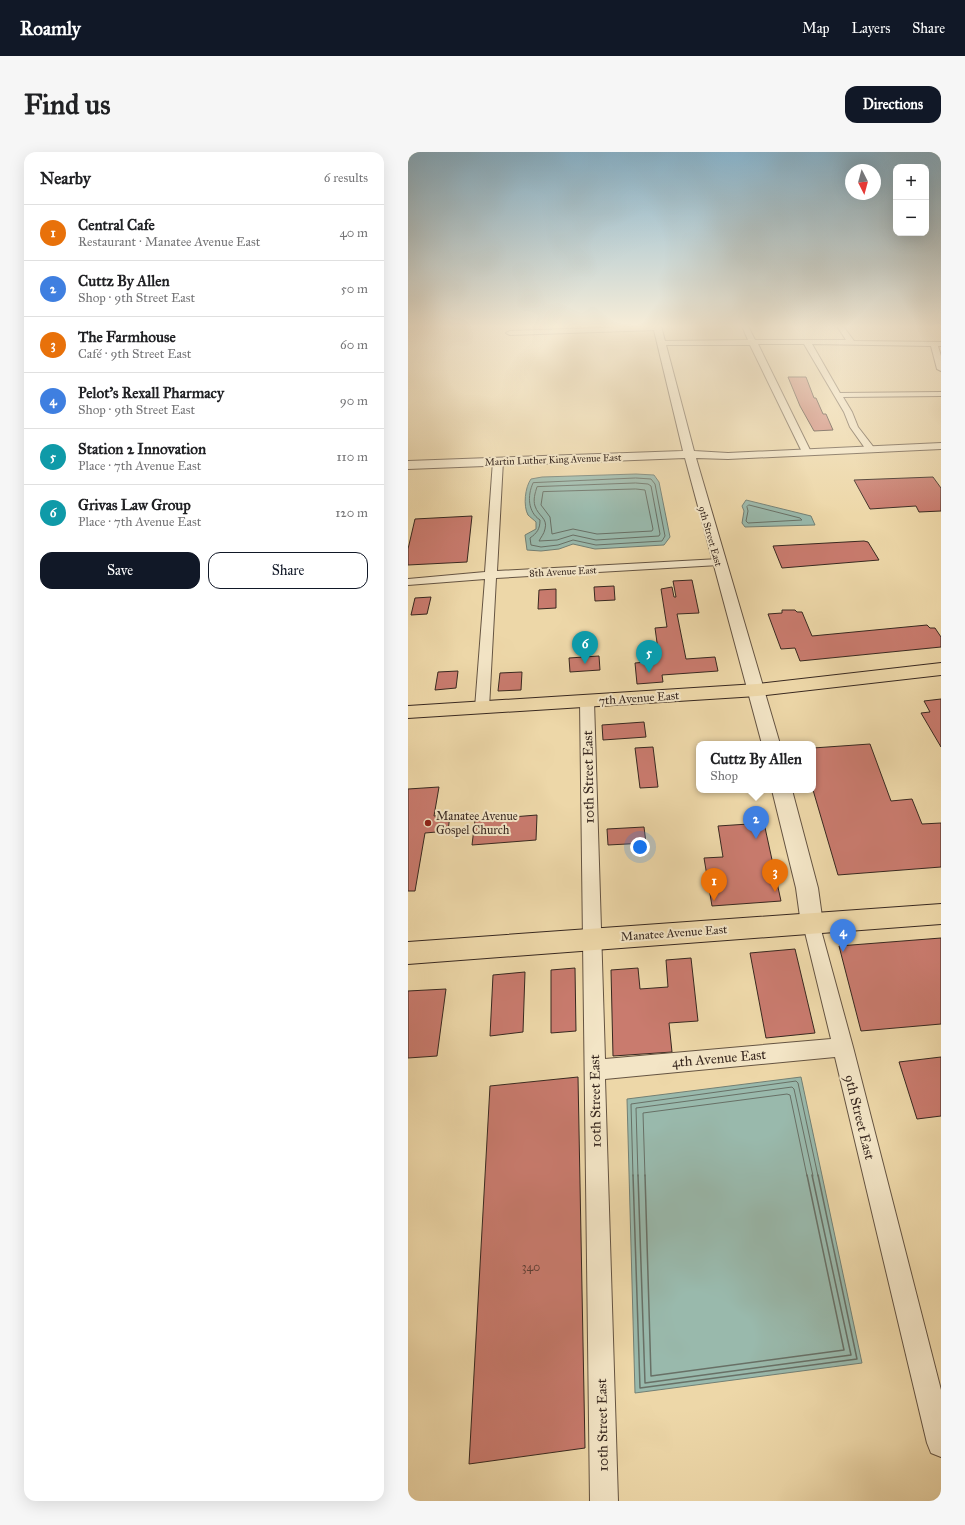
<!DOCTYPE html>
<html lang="en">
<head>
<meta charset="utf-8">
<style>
	:root { --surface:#fff; --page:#f6f6f6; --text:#202124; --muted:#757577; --line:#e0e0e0; --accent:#111827 }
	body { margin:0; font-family:"IM FELL Great Primer",serif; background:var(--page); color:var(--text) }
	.controls { position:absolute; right:12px; top:12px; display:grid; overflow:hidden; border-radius:8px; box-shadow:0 4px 16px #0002 }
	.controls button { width:36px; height:36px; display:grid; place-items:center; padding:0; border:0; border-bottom:1px solid var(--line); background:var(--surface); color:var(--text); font:20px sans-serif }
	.compass { position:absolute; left:437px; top:12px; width:36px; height:36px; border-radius:50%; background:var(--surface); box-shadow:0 4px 16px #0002; rotate:174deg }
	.you { position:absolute; left:232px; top:695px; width:14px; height:14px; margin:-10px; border:3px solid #fff; border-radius:50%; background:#1a73e8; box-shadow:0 0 0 6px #1a73e833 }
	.badge { display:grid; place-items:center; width:26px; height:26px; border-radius:50%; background:var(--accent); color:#fff; font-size:13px; font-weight:700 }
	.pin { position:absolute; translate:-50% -33px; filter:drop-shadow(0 1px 2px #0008) }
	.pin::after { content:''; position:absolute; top:21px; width:14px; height:12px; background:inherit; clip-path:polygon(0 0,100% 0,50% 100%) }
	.popup { position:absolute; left:288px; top:589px; width:120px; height:52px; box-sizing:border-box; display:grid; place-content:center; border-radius:8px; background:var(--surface); filter:drop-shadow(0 1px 3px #0005); font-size:13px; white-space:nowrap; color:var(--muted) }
	.popup b { font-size:15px; color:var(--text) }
	.popup::after { content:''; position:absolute; left:50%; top:100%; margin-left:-8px; border:8px solid transparent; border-top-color:var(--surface) }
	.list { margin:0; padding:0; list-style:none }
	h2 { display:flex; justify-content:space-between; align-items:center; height:52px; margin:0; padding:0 16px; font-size:17px }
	h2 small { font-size:13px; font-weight:400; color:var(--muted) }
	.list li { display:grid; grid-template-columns:26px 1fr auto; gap:12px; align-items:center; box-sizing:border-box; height:56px; padding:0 16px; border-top:1px solid var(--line) }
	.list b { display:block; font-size:15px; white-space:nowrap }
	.list p { margin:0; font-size:13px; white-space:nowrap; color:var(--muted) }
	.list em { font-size:13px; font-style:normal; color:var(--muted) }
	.actions { display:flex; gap:8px; padding:12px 16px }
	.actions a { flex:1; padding:9px 0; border:1px solid var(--accent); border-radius:12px; text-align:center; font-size:14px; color:var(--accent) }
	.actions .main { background:var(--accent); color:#fff }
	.map { position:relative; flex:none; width:533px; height:1349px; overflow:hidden; border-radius:12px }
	header { display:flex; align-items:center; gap:24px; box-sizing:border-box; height:56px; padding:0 20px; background:var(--accent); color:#fff }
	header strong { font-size:19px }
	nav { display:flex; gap:22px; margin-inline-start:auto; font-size:14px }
	.intro { display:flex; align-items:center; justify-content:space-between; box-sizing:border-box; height:96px; padding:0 24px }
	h1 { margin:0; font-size:28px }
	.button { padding:10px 18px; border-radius:12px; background:var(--accent); color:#fff; font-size:14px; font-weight:700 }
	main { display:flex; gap:24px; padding:0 24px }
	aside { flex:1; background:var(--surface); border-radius:12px; box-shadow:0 4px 16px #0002 }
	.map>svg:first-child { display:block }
</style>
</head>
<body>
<header>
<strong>Roamly</strong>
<nav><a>Map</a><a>Layers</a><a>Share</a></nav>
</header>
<div class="intro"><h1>Find us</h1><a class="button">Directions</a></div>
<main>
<aside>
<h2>Nearby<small>6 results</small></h2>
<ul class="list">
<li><span class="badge" style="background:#e8710a">1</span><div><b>Central Cafe</b><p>Restaurant · Manatee Avenue East</p></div><em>40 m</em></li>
<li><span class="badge" style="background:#3f7fe0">2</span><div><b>Cuttz By Allen</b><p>Shop · 9th Street East</p></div><em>50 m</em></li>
<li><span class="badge" style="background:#e8710a">3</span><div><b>The Farmhouse</b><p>Café · 9th Street East</p></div><em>60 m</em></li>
<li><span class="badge" style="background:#3f7fe0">4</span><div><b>Pelot's Rexall Pharmacy</b><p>Shop · 9th Street East</p></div><em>90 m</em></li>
<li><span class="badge" style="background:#0f9aa8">5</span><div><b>Station 2 Innovation</b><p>Place · 7th Avenue East</p></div><em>110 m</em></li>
<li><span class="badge" style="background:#0f9aa8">6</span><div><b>Grivas Law Group</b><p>Place · 7th Avenue East</p></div><em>120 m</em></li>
</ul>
<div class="actions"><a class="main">Save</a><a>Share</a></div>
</aside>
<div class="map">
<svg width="533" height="1349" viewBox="0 0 533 1349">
	<rect width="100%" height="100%" fill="#edd7a8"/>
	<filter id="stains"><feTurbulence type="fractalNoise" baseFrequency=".005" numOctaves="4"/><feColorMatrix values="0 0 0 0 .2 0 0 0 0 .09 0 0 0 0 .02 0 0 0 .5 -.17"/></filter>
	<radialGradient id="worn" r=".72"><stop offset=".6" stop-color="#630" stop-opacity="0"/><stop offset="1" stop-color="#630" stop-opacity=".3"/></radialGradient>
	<g fill="#99b9ac" stroke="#727f74">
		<path d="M228,322L246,323L251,330L262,385L256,393L187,397L165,392L151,397L133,399L119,398L117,383L128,377V370C126,368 122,365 120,363C115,354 117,335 123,327L134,325Z"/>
		<polygon points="338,348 403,364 407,373 337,375 334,371 336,359 334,354"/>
		<polygon points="393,925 454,1211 227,1241 219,947"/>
	</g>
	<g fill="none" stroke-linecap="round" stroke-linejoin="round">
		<g stroke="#687066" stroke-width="1">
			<path d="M228,326L243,327L247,332L257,384L254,389L188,393L165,388L150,393L133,395L123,393L122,386C129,381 132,377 132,368C120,360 119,344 125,331Z"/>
			<path d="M228,331L240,332L243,334L252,382L251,384L188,388L165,383L149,388L131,389C133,385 136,382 137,377C140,366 130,364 127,354C125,348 127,341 129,335Z"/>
			<polygon points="228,337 237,338 245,377 244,379 189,382 165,377 144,382 142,365 133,353 135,340"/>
			<polygon points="341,353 392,366 394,368 340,371 338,369 340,359 339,355"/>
			<polyline points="225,1024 223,952 388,929 390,931 410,1024"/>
			<polyline points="230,1024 228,956 384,935 386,937 405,1024"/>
			<polyline points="237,1024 235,961 379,942 382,943 399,1024"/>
		</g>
		<g stroke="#687066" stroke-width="1.5">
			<polyline points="225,1023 232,1236 449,1207 410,1023"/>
			<polyline points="230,1023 237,1231 443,1203 404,1023"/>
			<polyline points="237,1023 243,1224 436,1198 399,1023"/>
		</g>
	</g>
	<g fill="#c97b6e" stroke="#382820">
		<polygon points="380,225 398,225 406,246 408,246 415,262 418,262 425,278 406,279 392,254"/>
		<polygon points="525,325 533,336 533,359 511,360 508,354 462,357 446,328"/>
		<polygon points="64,364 59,410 0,413 0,397 7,367"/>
		<polygon points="456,389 460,390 471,408 374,416 365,394"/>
		<polygon points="284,428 291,461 269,462 278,507 307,505 310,519 254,523 255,530 229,532 227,511 238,510 238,506 251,505 247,476 259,475 253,437 264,435 266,445 268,445 265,429"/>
		<polygon points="206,434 207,448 187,449 186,435"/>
		<polygon points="148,437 148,456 130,457 131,438"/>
		<polygon points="23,445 19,462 3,463 7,446"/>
		<polygon points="374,458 387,458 389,460 394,460 404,484 519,473 522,476 527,476 533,485 533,495 392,509 387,496 373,497 360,462 374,461"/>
		<polygon points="191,504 192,518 162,520 161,506"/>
		<polygon points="50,519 48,536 27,538 30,520"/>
		<polygon points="114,520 113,538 90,539 92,521"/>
		<polygon points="533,547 533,595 513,561 522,560 516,549"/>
		<polygon points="236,570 238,585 195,588 194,573"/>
		<polygon points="462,592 483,649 504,647 514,672 533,671 533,715 430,723 405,638 405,596"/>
		<polygon points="245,595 250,635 232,636 227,596"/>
		<polygon points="31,635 26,664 42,663 40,679 17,681 7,739 0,739 0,637"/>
		<polygon points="129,663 128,688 64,693 67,668"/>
		<polygon points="356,671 373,749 304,754 296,706 315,705 310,674"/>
		<polygon points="236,675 238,691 200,693 199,677"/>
		<polygon points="533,786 533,872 453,879 431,794"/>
		<polygon points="387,797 407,881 358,886 342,801"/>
		<polygon points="283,806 290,869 261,871 264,900 205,904 203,818 230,816 232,837 260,835 258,808"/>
		<polygon points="167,816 168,879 143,881 143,818"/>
		<polygon points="117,820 115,880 82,884 85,823"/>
		<polygon points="38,837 29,904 0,906 0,839"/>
		<polygon points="533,905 533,964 509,967 491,910"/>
		<polygon points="170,925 177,1296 61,1312 82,934"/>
	</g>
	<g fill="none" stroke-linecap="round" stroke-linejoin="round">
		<defs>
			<g id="minor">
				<polygon points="246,174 252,176 249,178 102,183 98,181 102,179"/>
				<polygon points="334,174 340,174 347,188 438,188 429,174 435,174 446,189 533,190 533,194 530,194 533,204 533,219 529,217 523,194 404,192 432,241 533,240 533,244 435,245 444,260 450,275 467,297 462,300 459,299 442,275 436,260 396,192 350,192 403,300 401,302 395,302 342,193 254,193 250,191 254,189 340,188"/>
				<polygon points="90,306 95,309 89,419 311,407 317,410 311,413 88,426 81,556 79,559 74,561 69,559 67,556 77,427 0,433 0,427 77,420 85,309"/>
				<polygon points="179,544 184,546 186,549 197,907 423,887 395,772 398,767 404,764 410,767 445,895 533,1238 533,1305 523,1301 519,1291 427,905 197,927 210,1349 182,1349 172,549 174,546"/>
			</g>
			<g id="tertiary">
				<polygon points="245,174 253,174 286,299 320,301 533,291 533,297 320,307 288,306 372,592 354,592 277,306 0,317 0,309 275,299"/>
				<polygon points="364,638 384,638 410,736 415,772 412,779 404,781 396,779 393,772 388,736"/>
			</g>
			<g id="primary">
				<polygon points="533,511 533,523 349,544 0,566 0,554 349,532"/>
				<polygon points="533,752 533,772 0,812 0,790"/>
			</g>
		</defs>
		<use href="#minor" stroke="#655442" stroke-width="2"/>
		<use href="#tertiary" stroke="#655442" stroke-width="2"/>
		<use href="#primary" stroke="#382820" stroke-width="2"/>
		<use href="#minor" fill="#f3e5c6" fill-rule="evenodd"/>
		<use href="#tertiary" fill="#f3e5c6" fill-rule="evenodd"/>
		<use href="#primary" fill="#edd7a8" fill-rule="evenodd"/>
	</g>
	<linearGradient id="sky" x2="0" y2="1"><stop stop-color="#88b6d0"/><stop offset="0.48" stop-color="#f7edd8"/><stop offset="1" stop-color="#f7edd8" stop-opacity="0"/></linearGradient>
	<rect width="533" height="363" fill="url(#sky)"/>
	<circle fill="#8f2418" stroke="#f3e5c6" stroke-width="1.5" cx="20" cy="671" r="4"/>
	<g text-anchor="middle" stroke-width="4" stroke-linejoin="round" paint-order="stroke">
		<g font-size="10" fill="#382820" stroke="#f3e5c6">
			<text transform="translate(145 307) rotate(-2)" y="4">Martin Luther King Avenue East</text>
			<text transform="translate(303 384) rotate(74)" y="4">9th Street East</text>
			<text transform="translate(155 419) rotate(-3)" y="4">8th Avenue East</text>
		</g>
		<g font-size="12" fill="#382820" stroke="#f3e5c6">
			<text transform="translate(231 546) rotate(-4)" y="4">7th Avenue East</text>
			<text transform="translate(266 781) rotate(-4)" y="4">Manatee Avenue East</text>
		</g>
		<g font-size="12" fill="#382820" stroke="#f3e5c6" text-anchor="start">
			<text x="28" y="668">Manatee Avenue<tspan x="28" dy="14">Gospel Church</tspan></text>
		</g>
		<g font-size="12" fill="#5c3d34">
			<text x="123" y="1119">340</text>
		</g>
		<g font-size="14" fill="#382820" stroke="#f3e5c6">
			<text transform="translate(180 625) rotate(-91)" y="5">10th Street East</text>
			<text transform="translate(311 906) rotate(-5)" y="5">4th Avenue East</text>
			<text transform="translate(187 949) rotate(-91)" y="5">10th Street East</text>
			<text transform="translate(452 965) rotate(76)" y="5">9th Street East</text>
			<text transform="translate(194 1273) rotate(-91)" y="5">10th Street East</text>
		</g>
	</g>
	<rect width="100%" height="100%" filter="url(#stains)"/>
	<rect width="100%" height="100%" fill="url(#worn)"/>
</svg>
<div class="controls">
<button>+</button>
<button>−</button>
</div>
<svg class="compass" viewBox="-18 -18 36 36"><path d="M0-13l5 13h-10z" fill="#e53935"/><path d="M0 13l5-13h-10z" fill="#757577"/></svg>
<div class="you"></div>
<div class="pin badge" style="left:306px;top:749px;background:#e8710a">1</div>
<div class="pin badge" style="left:348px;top:687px;background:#3f7fe0">2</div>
<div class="popup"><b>Cuttz By Allen</b>Shop</div>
<div class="pin badge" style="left:367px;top:740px;background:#e8710a">3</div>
<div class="pin badge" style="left:435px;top:800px;background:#3f7fe0">4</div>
<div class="pin badge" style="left:241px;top:521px;background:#0f9aa8">5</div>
<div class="pin badge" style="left:177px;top:512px;background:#0f9aa8">6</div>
</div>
</main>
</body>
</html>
